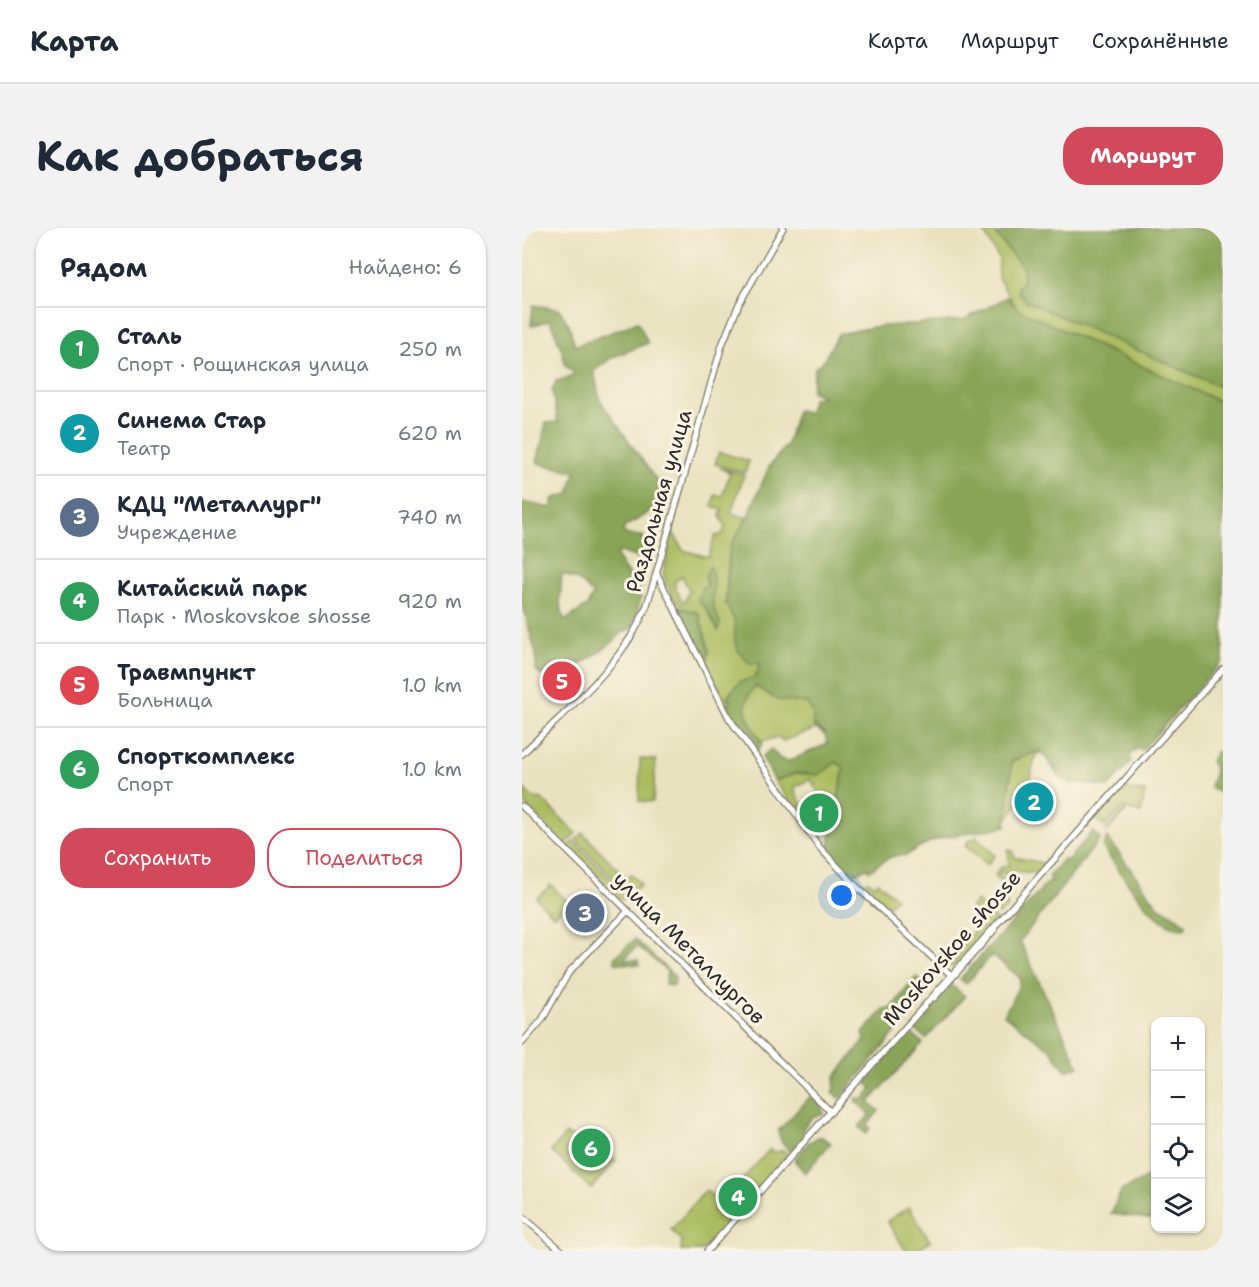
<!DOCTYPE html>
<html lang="ru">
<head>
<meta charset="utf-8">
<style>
	:root { --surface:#fff; --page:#f2f2f3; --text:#1f2937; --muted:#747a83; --line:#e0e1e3; --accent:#d1495b }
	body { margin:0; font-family:"Shantell Sans",sans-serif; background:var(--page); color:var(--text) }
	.controls { position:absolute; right:18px; bottom:18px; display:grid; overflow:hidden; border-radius:12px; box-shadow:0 2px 4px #0004 }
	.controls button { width:54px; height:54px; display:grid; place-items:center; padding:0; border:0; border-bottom:2px solid var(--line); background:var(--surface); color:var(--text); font:30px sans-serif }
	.you { position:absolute; left:320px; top:668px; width:21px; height:21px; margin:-15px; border:4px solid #fff; border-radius:50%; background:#1a73e8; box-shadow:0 0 0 9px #1a73e833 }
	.badge { display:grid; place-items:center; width:39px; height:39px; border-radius:50%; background:var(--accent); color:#fff; font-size:20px; font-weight:700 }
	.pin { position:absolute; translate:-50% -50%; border:3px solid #fff; box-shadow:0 2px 6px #0006 }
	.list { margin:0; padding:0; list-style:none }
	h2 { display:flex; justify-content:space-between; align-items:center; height:78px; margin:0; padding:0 24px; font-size:26px }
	h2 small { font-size:20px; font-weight:400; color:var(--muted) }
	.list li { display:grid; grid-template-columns:39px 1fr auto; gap:18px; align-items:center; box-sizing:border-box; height:84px; padding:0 24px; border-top:2px solid var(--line) }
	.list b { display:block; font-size:22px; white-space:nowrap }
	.list p { margin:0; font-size:20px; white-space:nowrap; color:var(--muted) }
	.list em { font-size:20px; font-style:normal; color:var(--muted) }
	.actions { display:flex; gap:12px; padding:18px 24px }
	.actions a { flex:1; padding:14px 0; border:2px solid var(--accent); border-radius:24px; text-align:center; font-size:21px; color:var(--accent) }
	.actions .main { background:var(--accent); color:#fff }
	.icon { flex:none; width:33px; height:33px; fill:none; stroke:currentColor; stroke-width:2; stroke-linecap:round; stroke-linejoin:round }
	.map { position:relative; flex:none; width:701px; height:1023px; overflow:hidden; border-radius:24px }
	header { display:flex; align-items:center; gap:36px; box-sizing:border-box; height:84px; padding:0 30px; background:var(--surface); border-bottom:2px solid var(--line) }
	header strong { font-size:28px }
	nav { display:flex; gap:33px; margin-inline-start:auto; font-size:21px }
	.intro { display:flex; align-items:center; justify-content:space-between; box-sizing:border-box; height:144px; padding:0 36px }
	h1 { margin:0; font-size:42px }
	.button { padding:15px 27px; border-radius:24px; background:var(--accent); color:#fff; font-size:21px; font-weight:700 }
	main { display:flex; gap:36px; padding:0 36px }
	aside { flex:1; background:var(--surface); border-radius:24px; box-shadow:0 2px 4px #0004 }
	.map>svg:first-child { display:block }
</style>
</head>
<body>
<header>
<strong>Карта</strong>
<nav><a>Карта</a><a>Маршрут</a><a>Сохранённые</a></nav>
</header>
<div class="intro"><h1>Как добраться</h1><a class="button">Маршрут</a></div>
<main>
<aside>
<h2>Рядом<small>Найдено: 6</small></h2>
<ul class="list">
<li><span class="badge" style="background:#2e9e5b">1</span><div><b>Сталь</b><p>Спорт · Рощинская улица</p></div><em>250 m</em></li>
<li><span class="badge" style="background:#0f9aa8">2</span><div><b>Синема Стар</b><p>Театр</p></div><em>620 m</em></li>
<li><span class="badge" style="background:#5c6f8a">3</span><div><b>КДЦ &quot;Металлург&quot;</b><p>Учреждение</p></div><em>740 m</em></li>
<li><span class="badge" style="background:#2e9e5b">4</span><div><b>Китайский парк</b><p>Парк · Moskovskoe shosse</p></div><em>920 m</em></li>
<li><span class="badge" style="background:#e0444e">5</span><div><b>Травмпункт</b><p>Больница</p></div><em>1.0 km</em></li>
<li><span class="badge" style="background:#2e9e5b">6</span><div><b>Спорткомплекс</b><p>Спорт</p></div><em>1.0 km</em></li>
</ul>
<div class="actions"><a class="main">Сохранить</a><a>Поделиться</a></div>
</aside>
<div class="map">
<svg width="701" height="1023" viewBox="0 0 701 1023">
	<rect width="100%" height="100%" fill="#fcf5e5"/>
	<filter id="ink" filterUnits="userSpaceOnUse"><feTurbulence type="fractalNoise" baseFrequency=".0167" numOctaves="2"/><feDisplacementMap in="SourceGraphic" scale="12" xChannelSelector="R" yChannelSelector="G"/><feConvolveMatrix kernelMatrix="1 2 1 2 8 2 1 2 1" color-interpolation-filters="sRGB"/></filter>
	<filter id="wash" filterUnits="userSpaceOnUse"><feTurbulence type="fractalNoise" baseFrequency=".008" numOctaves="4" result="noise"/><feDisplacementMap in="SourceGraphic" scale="24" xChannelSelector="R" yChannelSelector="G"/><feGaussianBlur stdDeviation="1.35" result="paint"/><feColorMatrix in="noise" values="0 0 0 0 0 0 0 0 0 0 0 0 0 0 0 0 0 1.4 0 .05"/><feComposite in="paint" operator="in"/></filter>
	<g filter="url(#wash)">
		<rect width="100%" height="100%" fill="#e9e2c0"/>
		<g fill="#abbc60" stroke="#6b7446" stroke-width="1.5">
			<polygon points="460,0 470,0 501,40 501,53 496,59 504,73 701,160 701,175 495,81 476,50 477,31"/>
			<polygon points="197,224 227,233 223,245 193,236"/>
			<polygon points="198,240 222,247 209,285 225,290 208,319 205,347 204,376 213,393 213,413 238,435 234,449 218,454 204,470 210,473 205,479 185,436 187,421 177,385 156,379 164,371 167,362 160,348 152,355 159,372 154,376 141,347 151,304 161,322 186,329 193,308 201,306 203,298 198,288 200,282 190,278 193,267 200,268 208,245"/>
			<path d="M233,458L256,472L285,475L290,483L292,498L304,508L294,501L261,513L256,509L239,514C227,491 214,481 233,458Z"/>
			<polygon points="520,522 523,525 514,526 505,563 485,591 490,533"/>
			<polygon points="118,531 134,532 131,574 117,573"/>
			<polygon points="314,534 322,540 314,581 306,568 285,577 297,565 288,551 272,560 281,580 274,583 253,553 274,545 297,547"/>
			<polygon points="0,559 11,570 20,571 54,605 43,617 4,577"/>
			<polygon points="603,559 608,562 623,564 619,585 606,581 584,604 603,582 601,580 583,599 575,593 575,590"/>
			<polygon points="61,605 104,650 109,646 119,656 108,667 54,612"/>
			<polygon points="454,608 473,627 465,637 443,618 448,611 452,612"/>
			<polygon points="51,613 106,669 99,672 46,619"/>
			<polygon points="486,622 491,623 492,629 521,635 533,623 533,626 518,645 487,643 484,647 480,644 477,646 484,653 482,670 486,679 477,686 473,683 478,676 478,653 473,647 479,639 487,638"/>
			<polygon points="345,653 352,657 356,654 374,670 363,681 336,657"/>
			<polygon points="29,657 46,674 32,688 14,670"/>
			<polygon points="455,673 474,692 430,739 425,734 459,695 450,686 449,678"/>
			<polygon points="60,903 94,932 69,961 29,923 44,906 55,911"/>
			<polygon points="248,921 252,925 261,922 266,927 180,1023 159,1023 160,1013 149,1002 184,962 198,976"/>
			<polygon points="387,979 408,1013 392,1023 384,1023 365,993"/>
		</g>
		<g fill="#88a456" stroke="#5a6840" stroke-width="1.5" fill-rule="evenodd">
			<polygon points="485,0 701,0 701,160 504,73 496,64 496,59 501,53 501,40 475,8"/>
			<path d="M486,69L495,81L701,175V433L620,522L614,521L608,527L609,534L586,559L558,555L548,556L534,545L519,522L490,533L484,598C452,606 411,605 384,628C372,623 358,636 348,643L344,640L332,647L327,646L306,622L322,540L314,534L297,547L274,545L253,553L240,529L249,521L258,531L267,533L305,516L303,505L292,498L290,483L285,475L256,472L233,458C214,482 228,493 240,516L234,525L205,479L210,473L204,470L218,454L234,449L238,435L228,436L217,424L213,413V393L204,376L208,319L225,290L247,239L265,216L275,182L286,185L291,170L301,169L289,163L293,140L302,132L316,106L351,99L441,92Z"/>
			<path d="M11,77L37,81L47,97L53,118L116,94L126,115L91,129L72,143L78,172L142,263C134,282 121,290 103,298L101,304L106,307L121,308L127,329L122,332L98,324L94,326C111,366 130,348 110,400C98,403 97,410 87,417C66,433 45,447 18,447L14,442V426L0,375V274L29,280L32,270L47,266L53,244L15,235L24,195L36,194L30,163L34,153L49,149L52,145L42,136L40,123L28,92L9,98ZM40,346L56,352L71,366L65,378L42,393L38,374Z"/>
			<path d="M188,338C195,352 190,362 191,376C191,382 196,389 198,395L196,403L183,379L176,372L180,359L185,357L183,348Z"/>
			<polygon points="157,380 176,385 187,421 185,436"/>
			<polygon points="701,523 701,567 688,559 693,543 689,533 694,524"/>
			<polygon points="571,603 578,611 498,713 557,838 544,843 529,822 482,787 497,758 498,750 470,727 444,756 438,751 528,652 527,648 541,631 545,633"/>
			<path d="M585,609L636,678L665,696L662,701C632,702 597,641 581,619Z"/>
			<polygon points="113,711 153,749 152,758 143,757 145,743 115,718 102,732 116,732 117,737 93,735 93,729"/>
			<polygon points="394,749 406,758 405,766 318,871 310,864 313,861 312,850 343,812 341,805 362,782 369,780"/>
			<polygon points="429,757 443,768 404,811 391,800"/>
			<polygon points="388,804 401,815 347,874 357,883 345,897 348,900 344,906 337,899 348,886 333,873 335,870 341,872 350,860 343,854"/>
			<polygon points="289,868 299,878 302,886 290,890 281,900 283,908 269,924 260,915 256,903"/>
			<polygon points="298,908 309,915 283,945 272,932 287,914"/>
			<polygon points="633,945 633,992 589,986 599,963"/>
		</g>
	</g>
	<g filter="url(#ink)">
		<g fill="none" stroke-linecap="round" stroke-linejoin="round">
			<defs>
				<g id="major">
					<polyline points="135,346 207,490 298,620 332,656 430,748"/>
					<path d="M0,526C45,481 101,438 125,377L200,117L217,76L261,0"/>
					<polyline points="0,578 309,884"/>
					<polyline points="412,770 473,701"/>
					<polyline points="0,815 20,792 47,744 106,683"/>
					<polyline points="0,988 40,1023"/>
					<polyline points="185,1023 701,441"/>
				</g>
			</defs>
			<use href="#major" stroke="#8a8676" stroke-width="8"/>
			<use href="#major" stroke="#fff" stroke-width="5"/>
		</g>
	</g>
	<g text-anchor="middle" stroke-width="6" stroke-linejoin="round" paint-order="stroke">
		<g font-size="21" fill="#2b2b2b" stroke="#fcf5e5">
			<text transform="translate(137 273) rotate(-74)" y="7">Раздольная улица</text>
			<text transform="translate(167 720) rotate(45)" y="7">улица Металлургов</text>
			<text transform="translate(430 720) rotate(-49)" y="7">Moskovskoe shosse</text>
		</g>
	</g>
</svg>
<div class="controls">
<button>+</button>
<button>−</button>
<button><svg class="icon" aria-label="locate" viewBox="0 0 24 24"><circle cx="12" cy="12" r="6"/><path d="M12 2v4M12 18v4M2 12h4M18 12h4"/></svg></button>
<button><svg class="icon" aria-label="layers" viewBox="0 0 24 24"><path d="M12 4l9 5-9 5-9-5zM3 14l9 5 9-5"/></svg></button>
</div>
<div class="you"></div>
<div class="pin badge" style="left:297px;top:585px;background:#2e9e5b">1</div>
<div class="pin badge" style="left:512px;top:574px;background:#0f9aa8">2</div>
<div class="pin badge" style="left:63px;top:685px;background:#5c6f8a">3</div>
<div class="pin badge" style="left:216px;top:969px;background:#2e9e5b">4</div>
<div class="pin badge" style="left:40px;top:453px;background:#e0444e">5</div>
<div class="pin badge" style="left:69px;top:920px;background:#2e9e5b">6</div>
</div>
</main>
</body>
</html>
